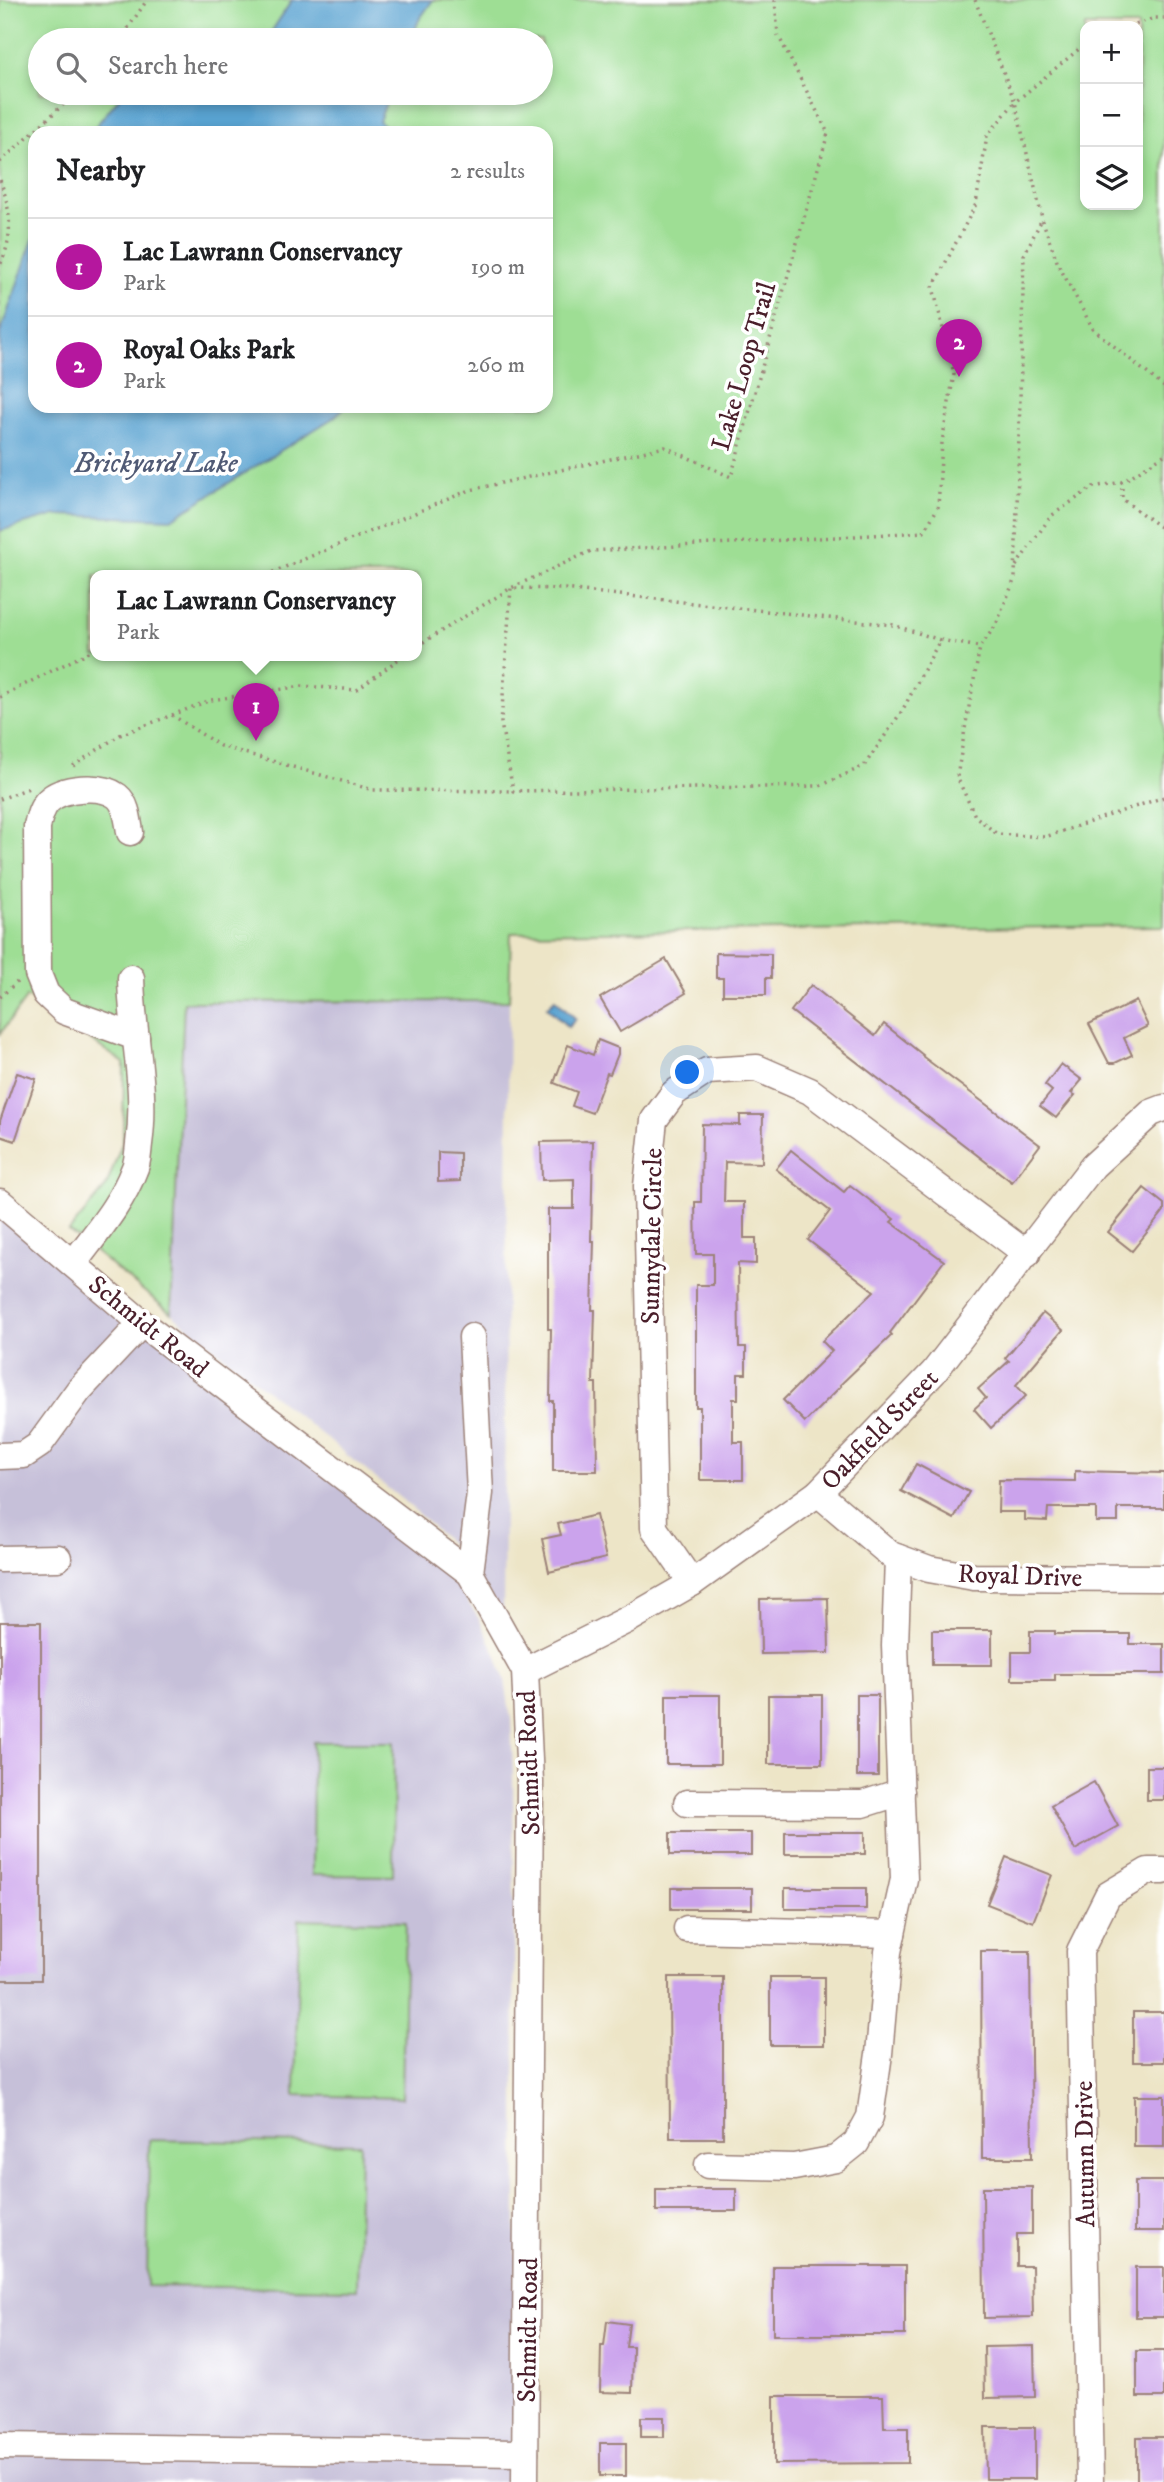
<!DOCTYPE html>
<html lang="en">
<head>
<meta charset="utf-8">
<style>
	:root { --surface:#fff; --page:#f6f6f6; --text:#202124; --muted:#757577; --line:#e0e0e0; --accent:#b5179e }
	body { margin:0; font-family:"IM FELL DW Pica",serif; background:var(--page); color:var(--text) }
	.controls { position:absolute; right:21px; top:21px; display:grid; overflow:hidden; border-radius:14px; box-shadow:0 4px 10px #0003 }
	.controls button { width:63px; height:63px; display:grid; place-items:center; padding:0; border:0; border-bottom:2px solid var(--line); background:var(--surface); color:var(--text); font:35px sans-serif }
	.you { position:absolute; left:688px; top:1073px; width:24px; height:24px; margin:-18px; border:5px solid #fff; border-radius:50%; background:#1a73e8; box-shadow:0 0 0 10px #1a73e833 }
	.badge { display:grid; place-items:center; width:46px; height:46px; border-radius:50%; background:var(--accent); color:#fff; font-size:23px; font-weight:700 }
	.pin { position:absolute; translate:-50% -58px; filter:drop-shadow(0 2px 4px #0008) }
	.pin::after { content:''; position:absolute; top:37px; width:24px; height:21px; background:inherit; clip-path:polygon(0 0,100% 0,50% 100%) }
	.popup { position:absolute; left:90px; top:570px; width:332px; height:91px; box-sizing:border-box; display:grid; place-content:center; border-radius:14px; background:var(--surface); filter:drop-shadow(0 2px 5px #0005); font-size:23px; white-space:nowrap; color:var(--muted) }
	.popup b { font-size:26px; color:var(--text) }
	.popup::after { content:''; position:absolute; left:50%; top:100%; margin-left:-14px; border:14px solid transparent; border-top-color:var(--surface) }
	.list { margin:0; padding:0; list-style:none }
	h2 { display:flex; justify-content:space-between; align-items:center; height:91px; margin:0; padding:0 28px; font-size:30px }
	h2 small { font-size:23px; font-weight:400; color:var(--muted) }
	.list li { display:grid; grid-template-columns:46px 1fr auto; gap:21px; align-items:center; box-sizing:border-box; height:98px; padding:0 28px; border-top:2px solid var(--line) }
	.list b { display:block; font-size:26px; white-space:nowrap }
	.list p { margin:0; font-size:23px; white-space:nowrap; color:var(--muted) }
	.list em { font-size:23px; font-style:normal; color:var(--muted) }
	.icon { flex:none; width:38px; height:38px; fill:none; stroke:currentColor; stroke-width:2; stroke-linecap:round; stroke-linejoin:round }
	.map { position:relative; flex:none; width:1164px; height:2482px; overflow:hidden }
	.search { position:absolute; background:var(--surface); box-shadow:0 4px 10px #0003; left:28px; top:28px; width:525px; height:77px; display:flex; align-items:center; gap:18px; box-sizing:border-box; padding:0 24px; border-radius:38px; color:var(--muted); font-size:26px }
	.panel { position:absolute; background:var(--surface); box-shadow:0 4px 10px #0003; left:28px; top:126px; width:525px; height:287px; border-radius:21px }
	.map>svg:first-child { display:block }
</style>
</head>
<body>
<div class="map">
<svg width="1164" height="2482" viewBox="0 0 1164 2482">
	<rect width="100%" height="100%" fill="#fff"/>
	<filter id="ink" filterUnits="userSpaceOnUse"><feTurbulence type="fractalNoise" baseFrequency=".0143" numOctaves="2"/><feDisplacementMap in="SourceGraphic" scale="14" xChannelSelector="R" yChannelSelector="G"/><feConvolveMatrix kernelMatrix="1 2 1 2 8 2 1 2 1" color-interpolation-filters="sRGB"/></filter>
	<filter id="wash" filterUnits="userSpaceOnUse"><feTurbulence type="fractalNoise" baseFrequency=".00686" numOctaves="4" result="noise"/><feDisplacementMap in="SourceGraphic" scale="28" xChannelSelector="R" yChannelSelector="G"/><feGaussianBlur stdDeviation="1.57" result="paint"/><feColorMatrix in="noise" values="0 0 0 0 0 0 0 0 0 0 0 0 0 0 0 0 0 1.4 0 .05"/><feComposite in="paint" operator="in"/></filter>
	<g filter="url(#wash)">
		<rect width="100%" height="100%" fill="#ede5c7"/>
		<g fill="#c6c0d9">
			<polygon points="509,1001 503,1613 453,1546 410,1506 171,1313 184,1002"/>
			<polygon points="0,1208 432,1557 456,1584 479,1619 496,1654 505,1680 511,1720 513,1776 517,2395 506,2482 0,2482"/>
		</g>
		<g fill="#9ede94" stroke="#747e60" stroke-width="2" fill-rule="evenodd">
			<path d="M0,0H1164V926L511,933L509,1001L184,1002L171,1313L69,1231L106,1187L123,1140L124,1063L27,997L0,1034ZM1085,26H1138V205H1085ZM40,40H541V93H40ZM35,133H546V406H35ZM95,575H417V655H95Z"/>
			<polygon points="313,1742 394,1742 393,1876 312,1875"/>
			<polygon points="299,1919 406,1922 402,2098 295,2095"/>
			<polygon points="149,2140 360,2144 357,2289 147,2286"/>
		</g>
		<g fill="#58a2d0" stroke="#51607e" stroke-width="2">
			<polygon points="292,0 433,0 419,20 411,40 266,40"/>
			<polygon points="123,93 390,93 379,121 391,133 90,133"/>
			<polygon points="35,234 35,406 346,406 333,418 171,519 56,515 0,531 0,333"/>
			<polygon points="555,999 576,1019 568,1027 547,1007"/>
		</g>
		<g id="blocks">
			<g fill="#cba3ec">
				<polygon points="716,953 771,954 771,978 766,978 766,995 723,995 723,978 716,978"/>
				<polygon points="666,959 686,993 620,1032 600,998"/>
				<polygon points="811,985 875,1036 884,1024 923,1055 922,1056 1040,1145 1012,1182 791,1011"/>
				<polygon points="1136,1001 1148,1026 1124,1038 1132,1055 1115,1063 1109,1063 1089,1024"/>
				<polygon points="598,1040 618,1048 618,1054 610,1074 607,1073 592,1113 572,1106 577,1092 554,1083 568,1045 593,1055"/>
				<polygon points="1061,1064 1082,1080 1071,1093 1075,1095 1056,1118 1040,1106 1052,1091 1045,1085"/>
				<polygon points="17,1073 36,1079 15,1141 0,1136 0,1121"/>
				<polygon points="740,1115 763,1115 762,1163 725,1162 724,1202 744,1202 744,1238 756,1238 756,1264 738,1263 739,1347 746,1347 746,1374 738,1374 738,1399 733,1399 733,1442 743,1442 743,1480 700,1480 700,1407 696,1407 696,1285 713,1285 713,1254 696,1254 695,1202 701,1202 702,1124 740,1125"/>
				<polygon points="593,1141 591,1241 594,1241 592,1310 595,1310 593,1383 596,1383 597,1471 553,1471 553,1401 550,1401 551,1329 548,1329 548,1209 574,1209 574,1179 542,1180 541,1142"/>
				<polygon points="791,1150 844,1192 850,1185 894,1219 891,1222 944,1261 890,1333 892,1335 840,1385 841,1386 805,1422 783,1400 832,1351 822,1341 874,1291 808,1240 830,1211 776,1169"/>
				<polygon points="438,1152 460,1153 460,1181 438,1182"/>
				<polygon points="1144,1188 1164,1204 1164,1211 1132,1251 1108,1232"/>
				<polygon points="1043,1313 1063,1330 1016,1385 1026,1396 991,1428 974,1409 986,1398 978,1389 1009,1361 1005,1358"/>
				<polygon points="916,1464 969,1492 954,1519 901,1491"/>
				<polygon points="1075,1471 1164,1473 1164,1508 1118,1508 1118,1522 1096,1522 1096,1508 1048,1508 1047,1521 1025,1520 1025,1512 998,1512 999,1480 1075,1481"/>
				<polygon points="596,1515 606,1558 549,1572 542,1539 561,1535 558,1524"/>
				<polygon points="828,1598 829,1653 761,1654 760,1599"/>
				<rect x="0" y="1622" width="41" height="358"/>
				<rect x="932" y="1630" width="60" height="35"/>
				<polygon points="1030,1631 1055,1631 1055,1634 1130,1634 1130,1644 1164,1644 1164,1674 1055,1674 1055,1680 1012,1680 1012,1652 1030,1652"/>
				<rect x="666" y="1695" width="54" height="69"/>
				<rect x="768" y="1695" width="54" height="69"/>
				<rect x="857" y="1695" width="21" height="81"/>
				<rect x="1147" y="1767" width="17" height="33"/>
				<polygon points="1094,1782 1118,1826 1075,1850 1051,1806"/>
				<rect x="785" y="1832" width="80" height="22"/>
				<rect x="670" y="1833" width="81" height="22"/>
				<polygon points="1006,1857 1052,1875 1033,1922 987,1904"/>
				<rect x="671" y="1888" width="81" height="21"/>
				<rect x="785" y="1888" width="81" height="21"/>
				<polygon points="981,1951 1030,1951 1032,2158 982,2158"/>
				<polygon points="669,1977 723,1977 723,2138 670,2138"/>
				<rect x="770" y="1977" width="54" height="68"/>
				<rect x="1133" y="2012" width="31" height="50"/>
				<rect x="1134" y="2096" width="30" height="51"/>
				<rect x="1135" y="2181" width="29" height="50"/>
				<polygon points="983,2187 1032,2187 1032,2234 1017,2234 1017,2266 1032,2266 1033,2317 984,2318"/>
				<rect x="656" y="2189" width="80" height="22"/>
				<rect x="773" y="2266" width="132" height="69"/>
				<rect x="1136" y="2267" width="28" height="50"/>
				<polygon points="607,2321 629,2324 626,2347 633,2347 632,2393 600,2392 601,2346 604,2346"/>
				<polygon points="1034,2346 1035,2397 985,2398 984,2347"/>
				<rect x="1137" y="2351" width="27" height="46"/>
				<polygon points="774,2396 883,2396 884,2428 908,2428 908,2463 774,2464"/>
				<rect x="641" y="2417" width="23" height="20"/>
				<polygon points="985,2427 1035,2427 1035,2479 986,2479"/>
				<rect x="1137" y="2437" width="27" height="45"/>
				<rect x="600" y="2443" width="26" height="33"/>
			</g>
		</g>
	</g>
	<g filter="url(#ink)">
		<use href="#blocks" fill-opacity="0" stroke="#9c8279" stroke-width="2"/>
		<g fill="none" stroke-linecap="round" stroke-linejoin="round">
			<defs>
				<g id="minor">
					<path d="M130,832C128,820 127,804 117,796C101,784 62,787 48,801C41,808 39,818 37,827L38,974L46,994L64,1011L136,1037"/>
					<polyline points="0,1202 149,1329 470,1573 525,1671 530,1782 525,2482"/>
					<path d="M73,1264C95,1234 121,1205 134,1170C138,1162 138,1152 139,1144C147,1088 132,1034 131,978"/>
					<polyline points="0,1456 24,1455 39,1445 79,1390 142,1323"/>
					<polyline points="818,1493 891,1555 929,1569 974,1577 1164,1578"/>
					<polyline points="0,1559 58,1558"/>
					<polyline points="470,1573 480,1493 472,1337"/>
					<polyline points="692,1583 654,1528 647,1186 654,1120 674,1093 707,1071 757,1068 810,1091 1027,1254"/>
					<polyline points="525,1671 631,1618 692,1583 818,1493 934,1372 1093,1166 1151,1113 1164,1108"/>
					<polyline points="687,1803 863,1804 901,1792"/>
					<polyline points="687,1929 892,1934"/>
					<polyline points="708,2165 794,2167 836,2159 856,2143 870,2117 879,2054 888,1952 904,1879 895,1646 898,1558"/>
					<polyline points="0,2446 525,2453"/>
					<polyline points="1090,2482 1080,1951 1108,1895 1148,1871 1164,1871"/>
				</g>
			</defs>
			<use href="#minor" stroke="#9c8279" stroke-width="29"/>
			<g stroke="#9c8279" stroke-width="3.5" stroke-dasharray="2 5" stroke-linecap="butt">
				<polyline points="975,0 1015,102 1042,218"/>
				<polyline points="1129,26 1155,18 1164,18"/>
				<polyline points="120,40 147,0"/>
				<polyline points="0,162 76,93"/>
				<path d="M0,180C11,209 14,237 0,265"/>
				<polyline points="1164,387 1093,329 1058,264 1042,219 1024,255 1015,578 996,625 980,647 966,723 957,777 975,816 997,834 1045,837 1164,797"/>
				<polyline points="1164,455 1122,482 1122,499 1164,530"/>
				<polyline points="1016,566 1051,516 1093,487 1122,482"/>
				<polyline points="266,575 470,490 665,447 731,477 828,133 778,35 775,0"/>
				<polyline points="940,640 893,625 565,589 511,588 501,723 513,791 820,786 864,766 902,711 940,640 980,647"/>
				<polyline points="417,646 511,588 591,551 924,532 938,507 942,442 954,374 933,287 976,204 987,136 1015,102 1085,44"/>
				<polyline points="0,697 95,649"/>
				<polyline points="172,715 220,746 373,790 513,791"/>
				<polyline points="73,766 120,735 211,700 303,686 357,690 404,655"/>
				<polyline points="0,799 29,788"/>
				<polyline points="0,997 17,982"/>
			</g>
			<use href="#minor" stroke="#fff" stroke-width="26"/>
		</g>
	</g>
	<g text-anchor="middle" stroke-width="7" stroke-linejoin="round" paint-order="stroke">
		<g font-size="26" fill="#4a1f2b" stroke="#fff">
			<text transform="translate(743 366) rotate(-74)" y="9">Lake Loop Trail</text>
			<text transform="translate(651 1236) rotate(-89)" y="9">Sunnydale Circle</text>
			<text transform="translate(149 1326) rotate(39)" y="9">Schmidt Road</text>
			<text transform="translate(879 1429) rotate(-46)" y="9">Oakfield Street</text>
			<text transform="translate(1020 1575) rotate(2)" y="9">Royal Drive</text>
			<text transform="translate(528 1763) rotate(-92)" y="9">Schmidt Road</text>
			<text transform="translate(1084 2154) rotate(-91)" y="9">Autumn Drive</text>
			<text transform="translate(527 2330) rotate(-89)" y="9">Schmidt Road</text>
		</g>
		<g font-size="28" font-style="italic" fill="#505a75" stroke="#fff">
			<text x="156" y="472">Brickyard Lake</text>
		</g>
	</g>
</svg>
<div class="controls">
<button>+</button>
<button>−</button>
<button><svg class="icon" aria-label="layers" viewBox="0 0 24 24"><path d="M12 4l9 5-9 5-9-5zM3 14l9 5 9-5"/></svg></button>
</div>
<div class="you"></div>
<div class="pin badge" style="left:256px;top:741px">1</div>
<div class="popup"><b>Lac Lawrann Conservancy</b>Park</div>
<div class="pin badge" style="left:959px;top:377px">2</div>
<div class="search"><svg class="icon" aria-label="search" viewBox="0 0 24 24"><circle cx="10" cy="10" r="6"/><path d="M15 15l6 6"/></svg>Search here</div>
<section class="panel">
<h2>Nearby<small>2 results</small></h2>
<ul class="list">
<li><span class="badge">1</span><div><b>Lac Lawrann Conservancy</b><p>Park</p></div><em>190 m</em></li>
<li><span class="badge">2</span><div><b>Royal Oaks Park</b><p>Park</p></div><em>260 m</em></li>
</ul>
</section>
</div>
</body>
</html>
